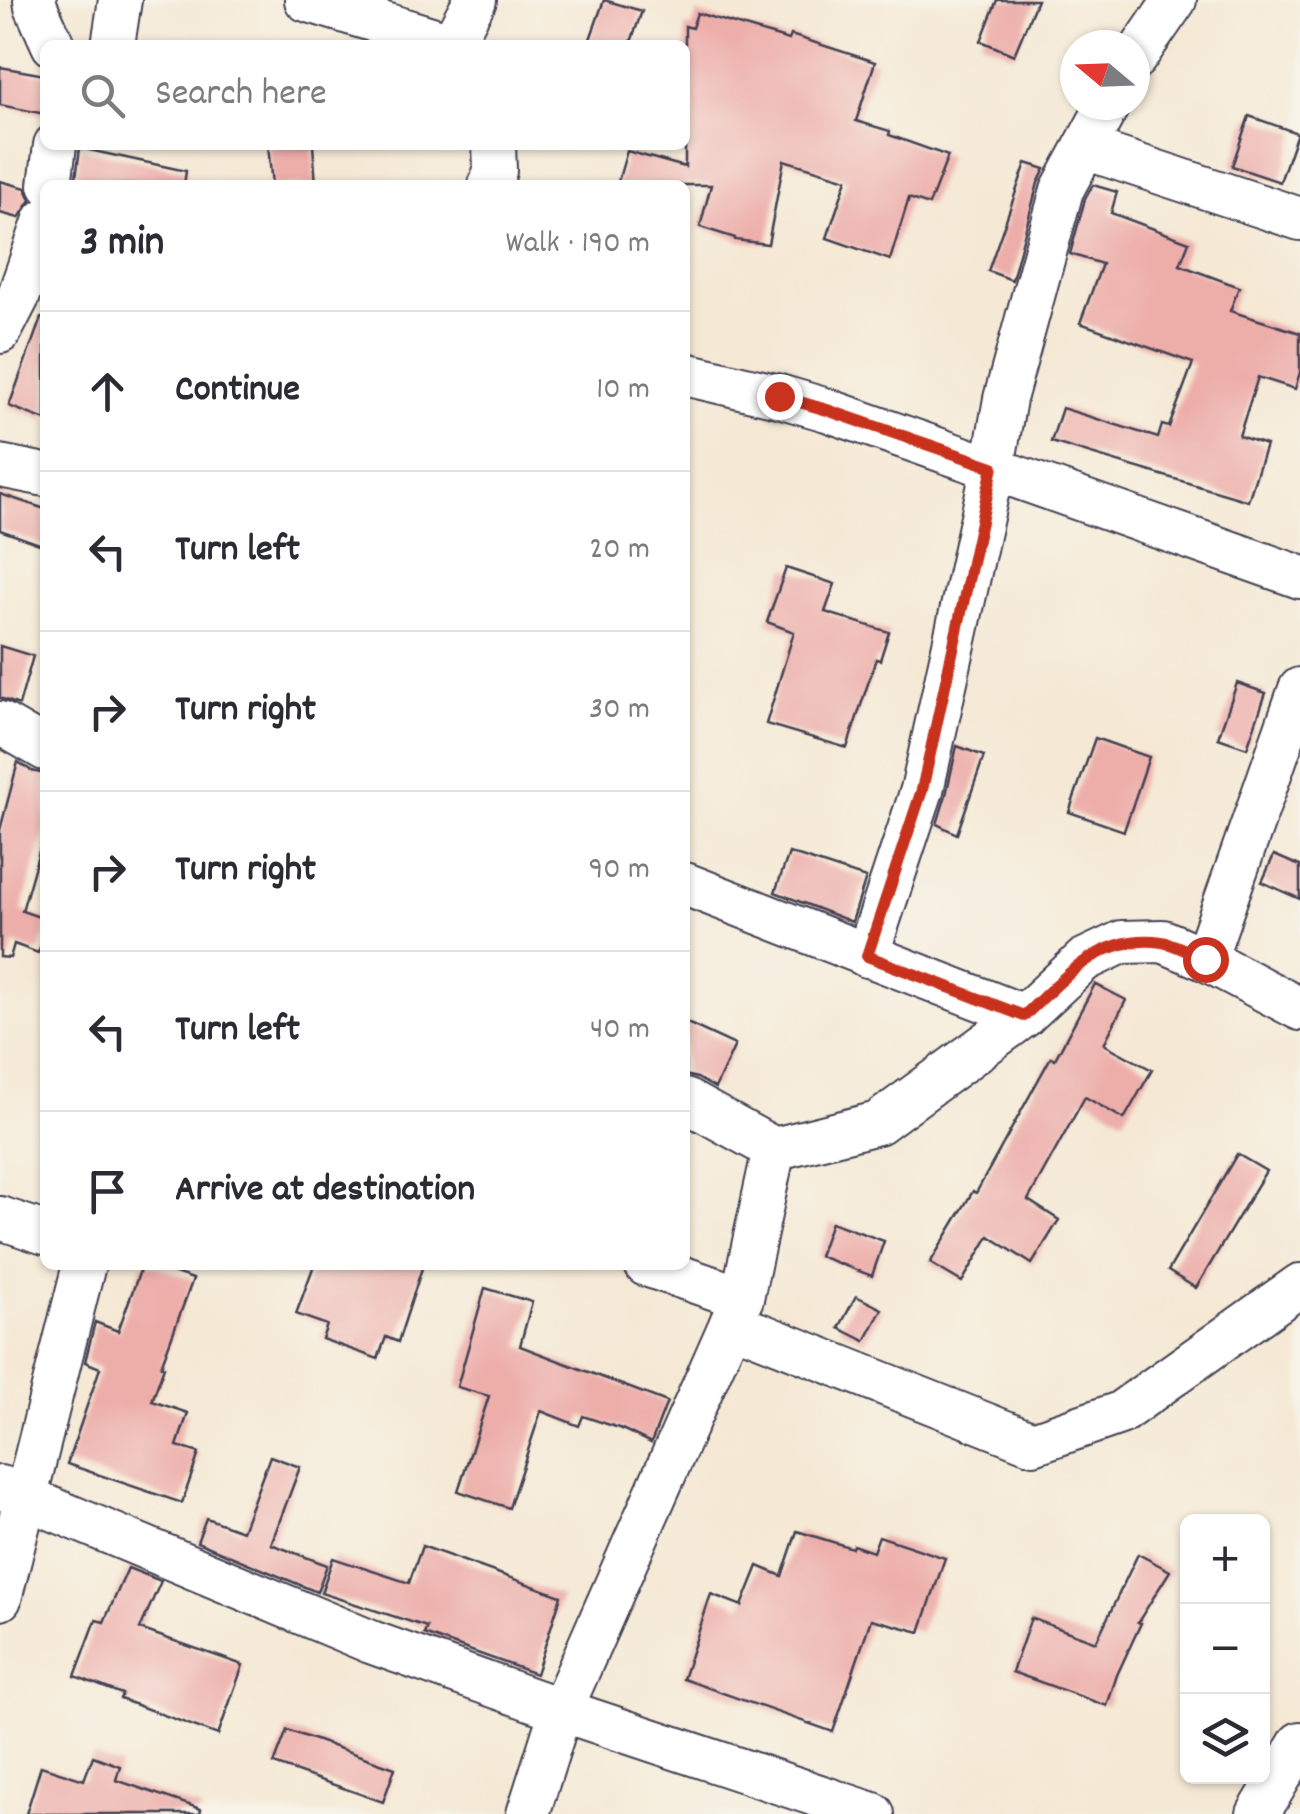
<!DOCTYPE html>
<html lang="en">
<head>
<meta charset="utf-8">
<style>
	:root { --surface:#fff; --page:#f2f2f3; --text:#2b2b33; --muted:#7c7c81; --line:#e1e1e2 }
	body { margin:0; font-family:Dekko,sans-serif; background:var(--page); color:var(--text) }
	.controls { position:absolute; right:30px; bottom:30px; display:grid; overflow:hidden; border-radius:15px; box-shadow:0 2px 8px #0004 }
	.controls button { width:90px; height:90px; display:grid; place-items:center; padding:0; border:0; border-bottom:2px solid var(--line); background:var(--surface); color:var(--text); font:50px sans-serif }
	.compass { position:absolute; left:1060px; top:30px; width:90px; height:90px; border-radius:50%; background:var(--surface); box-shadow:0 2px 8px #0004; rotate:289deg }
	.stop { position:absolute; width:30px; height:30px; margin:-22px; border:8px solid #c8321e; border-radius:50%; background:#fff }
	.stop.end { background:#c8321e; border-color:#fff; box-shadow:0 2px 10px #0008 }
	.list { margin:0; padding:0; list-style:none }
	h2 { display:flex; justify-content:space-between; align-items:center; height:130px; margin:0; padding:0 40px; font-size:42px }
	h2 small { font-size:32px; font-weight:400; color:var(--muted) }
	.list li { display:grid; grid-template-columns:65px 1fr auto; gap:30px; align-items:center; box-sizing:border-box; height:160px; padding:0 40px; border-top:2px solid var(--line) }
	.list b { display:block; font-size:38px; white-space:nowrap }
	.list em { font-size:32px; font-style:normal; color:var(--muted) }
	.icon { flex:none; width:55px; height:55px; fill:none; stroke:currentColor; stroke-width:2; stroke-linecap:round; stroke-linejoin:round }
	.map { position:relative; flex:none; width:1300px; height:1814px; overflow:hidden }
	.search { position:absolute; background:var(--surface); box-shadow:0 2px 8px #0004; left:40px; top:40px; width:650px; height:110px; display:flex; align-items:center; gap:25px; box-sizing:border-box; padding:0 35px; border-radius:15px; color:var(--muted); font-size:38px }
	.panel { position:absolute; background:var(--surface); box-shadow:0 2px 8px #0004; left:40px; top:180px; width:650px; height:1090px; border-radius:15px }
	.map>svg:first-child { display:block }
</style>
</head>
<body>
<div class="map">
<svg width="1300" height="1814" viewBox="0 0 1300 1814">
	<rect width="100%" height="100%" fill="#f7f3e8"/>
	<filter id="ink" filterUnits="userSpaceOnUse"><feTurbulence type="fractalNoise" baseFrequency=".01" numOctaves="2"/><feDisplacementMap in="SourceGraphic" scale="20" xChannelSelector="R" yChannelSelector="G"/><feConvolveMatrix kernelMatrix="1 2 1 2 8 2 1 2 1" color-interpolation-filters="sRGB"/></filter>
	<filter id="wash" filterUnits="userSpaceOnUse"><feTurbulence type="fractalNoise" baseFrequency=".0048" numOctaves="4" result="noise"/><feDisplacementMap in="SourceGraphic" scale="40" xChannelSelector="R" yChannelSelector="G"/><feGaussianBlur stdDeviation="2.25" result="paint"/><feColorMatrix in="noise" values="0 0 0 0 0 0 0 0 0 0 0 0 0 0 0 0 0 1.4 0 .05"/><feComposite in="paint" operator="in"/></filter>
	<g filter="url(#wash)">
		<rect width="100%" height="100%" fill="#f5e9d5"/>
		<g id="blocks">
			<g fill="#edaeaa">
				<polygon points="604,0 642,11 630,45 588,45"/>
				<polygon points="997,0 1037,0 1014,55 981,41"/>
				<polygon points="697,13 789,40 791,35 875,62 856,121 890,131 889,135 948,156 929,205 909,198 890,260 827,238 847,179 784,160 768,244 735,240 735,238 700,227 711,185 617,185 627,151 685,167 685,26 692,28"/>
				<polygon points="0,67 45,75 45,114 0,105"/>
				<polygon points="1249,116 1297,133 1280,182 1232,166"/>
				<polygon points="268,145 313,145 316,185 272,185"/>
				<polygon points="80,148 186,171 184,185 75,185"/>
				<polygon points="1026,163 1045,169 1038,183 1012,280 988,271"/>
				<polygon points="0,181 26,188 31,200 19,218 0,213"/>
				<polygon points="1093,185 1117,192 1111,213 1189,242 1180,265 1239,287 1230,311 1300,333 1300,372 1295,389 1258,377 1239,436 1266,445 1248,501 1051,442 1062,408 1158,438 1162,425 1169,427 1193,363 1080,323 1102,264 1070,254 1085,199"/>
				<polygon points="41,318 45,319 45,420 9,406"/>
				<polygon points="0,494 45,509 45,546 0,530"/>
				<polygon points="786,568 835,584 825,612 889,632 880,660 876,659 847,748 766,724 794,632 767,622"/>
				<polygon points="0,646 33,656 19,705 0,698"/>
				<polygon points="1237,683 1266,693 1247,748 1218,738"/>
				<polygon points="1095,738 1149,757 1124,831 1069,812"/>
				<polygon points="957,746 984,756 957,834 937,824 946,795"/>
				<polygon points="18,762 32,771 45,774 45,830 22,911 45,919 45,934 38,953 14,944 10,958 0,957 0,830"/>
				<polygon points="789,853 866,878 852,922 775,892"/>
				<polygon points="1274,855 1300,866 1300,899 1262,882"/>
				<polygon points="1095,984 1126,1000 1104,1044 1152,1070 1124,1119 1085,1097 1028,1200 1059,1220 1032,1264 989,1236 962,1282 930,1263 973,1191 976,1193 1051,1057 1055,1059"/>
				<polygon points="685,1022 735,1045 715,1088 697,1078 685,1075"/>
				<polygon points="1237,1154 1266,1171 1196,1288 1168,1271"/>
				<polygon points="831,1222 884,1241 872,1276 819,1256"/>
				<polygon points="142,1265 152,1265 193,1279 161,1366 164,1367 152,1401 188,1413 177,1446 199,1453 182,1503 67,1464 100,1368 85,1362 95,1322 118,1331"/>
				<polygon points="314,1265 423,1265 398,1342 386,1337 378,1359 322,1339 327,1325 296,1314"/>
				<polygon points="485,1288 532,1302 520,1346 667,1402 651,1443 622,1429 583,1416 579,1426 541,1411 509,1508 458,1491 489,1396 457,1387"/>
				<polygon points="856,1296 882,1309 865,1341 839,1328"/>
				<polygon points="270,1456 300,1467 271,1544 327,1565 317,1592 197,1542 206,1518 242,1531"/>
				<polygon points="797,1531 852,1548 853,1545 873,1552 879,1536 945,1558 920,1632 871,1619 833,1732 683,1679 711,1594 742,1606 758,1566 782,1576"/>
				<polygon points="422,1546 561,1596 536,1674 424,1634 427,1627 321,1593 333,1558 409,1583"/>
				<polygon points="1138,1554 1170,1571 1138,1622 1141,1623 1117,1675 1107,1706 1012,1672 1031,1618 1096,1642"/>
				<polygon points="128,1568 161,1581 140,1629 243,1665 218,1735 120,1699 122,1694 75,1676 96,1620 104,1622"/>
				<polygon points="287,1730 395,1768 383,1802 274,1764"/>
				<polygon points="93,1756 120,1766 116,1780 201,1809 200,1814 26,1814 41,1766 84,1780"/>
			</g>
		</g>
	</g>
	<g filter="url(#ink)">
		<use href="#blocks" fill-opacity="0" stroke="#424052" stroke-width="2.5"/>
		<g fill="none" stroke-linecap="round" stroke-linejoin="round">
			<defs>
				<g id="street">
					<polyline points="35,0 36,7 53,45"/>
					<polyline points="306,0 451,44"/>
					<polyline points="113,45 120,0"/>
					<polyline points="451,45 475,0"/>
					<polyline points="1135,58 1175,0"/>
					<polyline points="1085,148 1300,219"/>
					<polyline points="50,185 55,145"/>
					<polyline points="490,185 495,171 494,145"/>
					<polyline points="0,332 19,295 45,220"/>
					<polyline points="685,374 779,396 827,410 1300,577"/>
					<polyline points="0,466 45,475"/>
					<polyline points="0,723 45,749"/>
					<polyline points="685,884 1024,1016"/>
					<polyline points="867,956 922,790 993,467 1005,399 1062,190 1108,105"/>
					<polyline points="1205,959 1300,689"/>
					<polyline points="774,1149 878,1123 1024,1016 1084,960 1122,942 1163,941 1205,959 1300,1009"/>
					<polyline points="0,1218 45,1233"/>
					<polyline points="646,1265 742,1298"/>
					<polyline points="731,1323 1033,1443 1120,1413 1300,1285"/>
					<polyline points="0,1487 371,1642 561,1710 873,1814"/>
					<polyline points="0,1599 84,1265"/>
					<polyline points="528,1814 561,1710 742,1298 774,1149 685,1100"/>
					<polyline points="1258,1814 1300,1743"/>
				</g>
			</defs>
			<use href="#street" stroke="#424052" stroke-width="46"/>
			<use href="#street" stroke="#fff" stroke-width="42"/>
		</g>
	</g>
	<g fill="none" stroke-linecap="round" stroke-linejoin="round" filter="url(#ink)">
		<path stroke="#c8321e" stroke-width="12" d="M779,396L827,410L993,467L922,790L867,956L1024,1016C1063,979 1102,932 1162,942C1176,944 1192,954 1205,959"/>
	</g>
</svg>
<div class="controls">
<button>+</button>
<button>−</button>
<button><svg class="icon" aria-label="layers" viewBox="0 0 24 24"><path d="M12 4l9 5-9 5-9-5zM3 14l9 5 9-5"/></svg></button>
</div>
<svg class="compass" viewBox="-18 -18 36 36"><path d="M0-13l5 13h-10z" fill="#e53935"/><path d="M0 13l5-13h-10z" fill="#7c7c81"/></svg>
<div class="stop" style="left:1205px;top:959px"></div>
<div class="stop end" style="left:779px;top:396px"></div>
<div class="search"><svg class="icon" aria-label="search" viewBox="0 0 24 24"><circle cx="10" cy="10" r="6"/><path d="M15 15l6 6"/></svg>Search here</div>
<section class="panel">
<h2>3 min<small>Walk · 190 m</small></h2>
<ul class="list">
<li><svg class="icon" aria-label="ahead" viewBox="0 0 24 24"><path d="M12 20V5M6 11l6-6 6 6"/></svg><div><b>Continue</b></div><em>10 m</em></li>
<li><svg class="icon" aria-label="left" viewBox="0 0 24 24"><path d="M17 20v-9H6M10 6l-5 5 5 5"/></svg><div><b>Turn left</b></div><em>20 m</em></li>
<li><svg class="icon" aria-label="right" viewBox="0 0 24 24"><path d="M7 20v-9h11M14 6l5 5-5 5"/></svg><div><b>Turn right</b></div><em>30 m</em></li>
<li><svg class="icon" aria-label="right" viewBox="0 0 24 24"><path d="M7 20v-9h11M14 6l5 5-5 5"/></svg><div><b>Turn right</b></div><em>90 m</em></li>
<li><svg class="icon" aria-label="left" viewBox="0 0 24 24"><path d="M17 20v-9H6M10 6l-5 5 5 5"/></svg><div><b>Turn left</b></div><em>40 m</em></li>
<li><svg class="icon" aria-label="arrive" viewBox="0 0 24 24"><path d="M6 21V4h12l-3 4 3 4H6"/></svg><div><b>Arrive at destination</b></div></li>
</ul>
</section>
</div>
</body>
</html>
